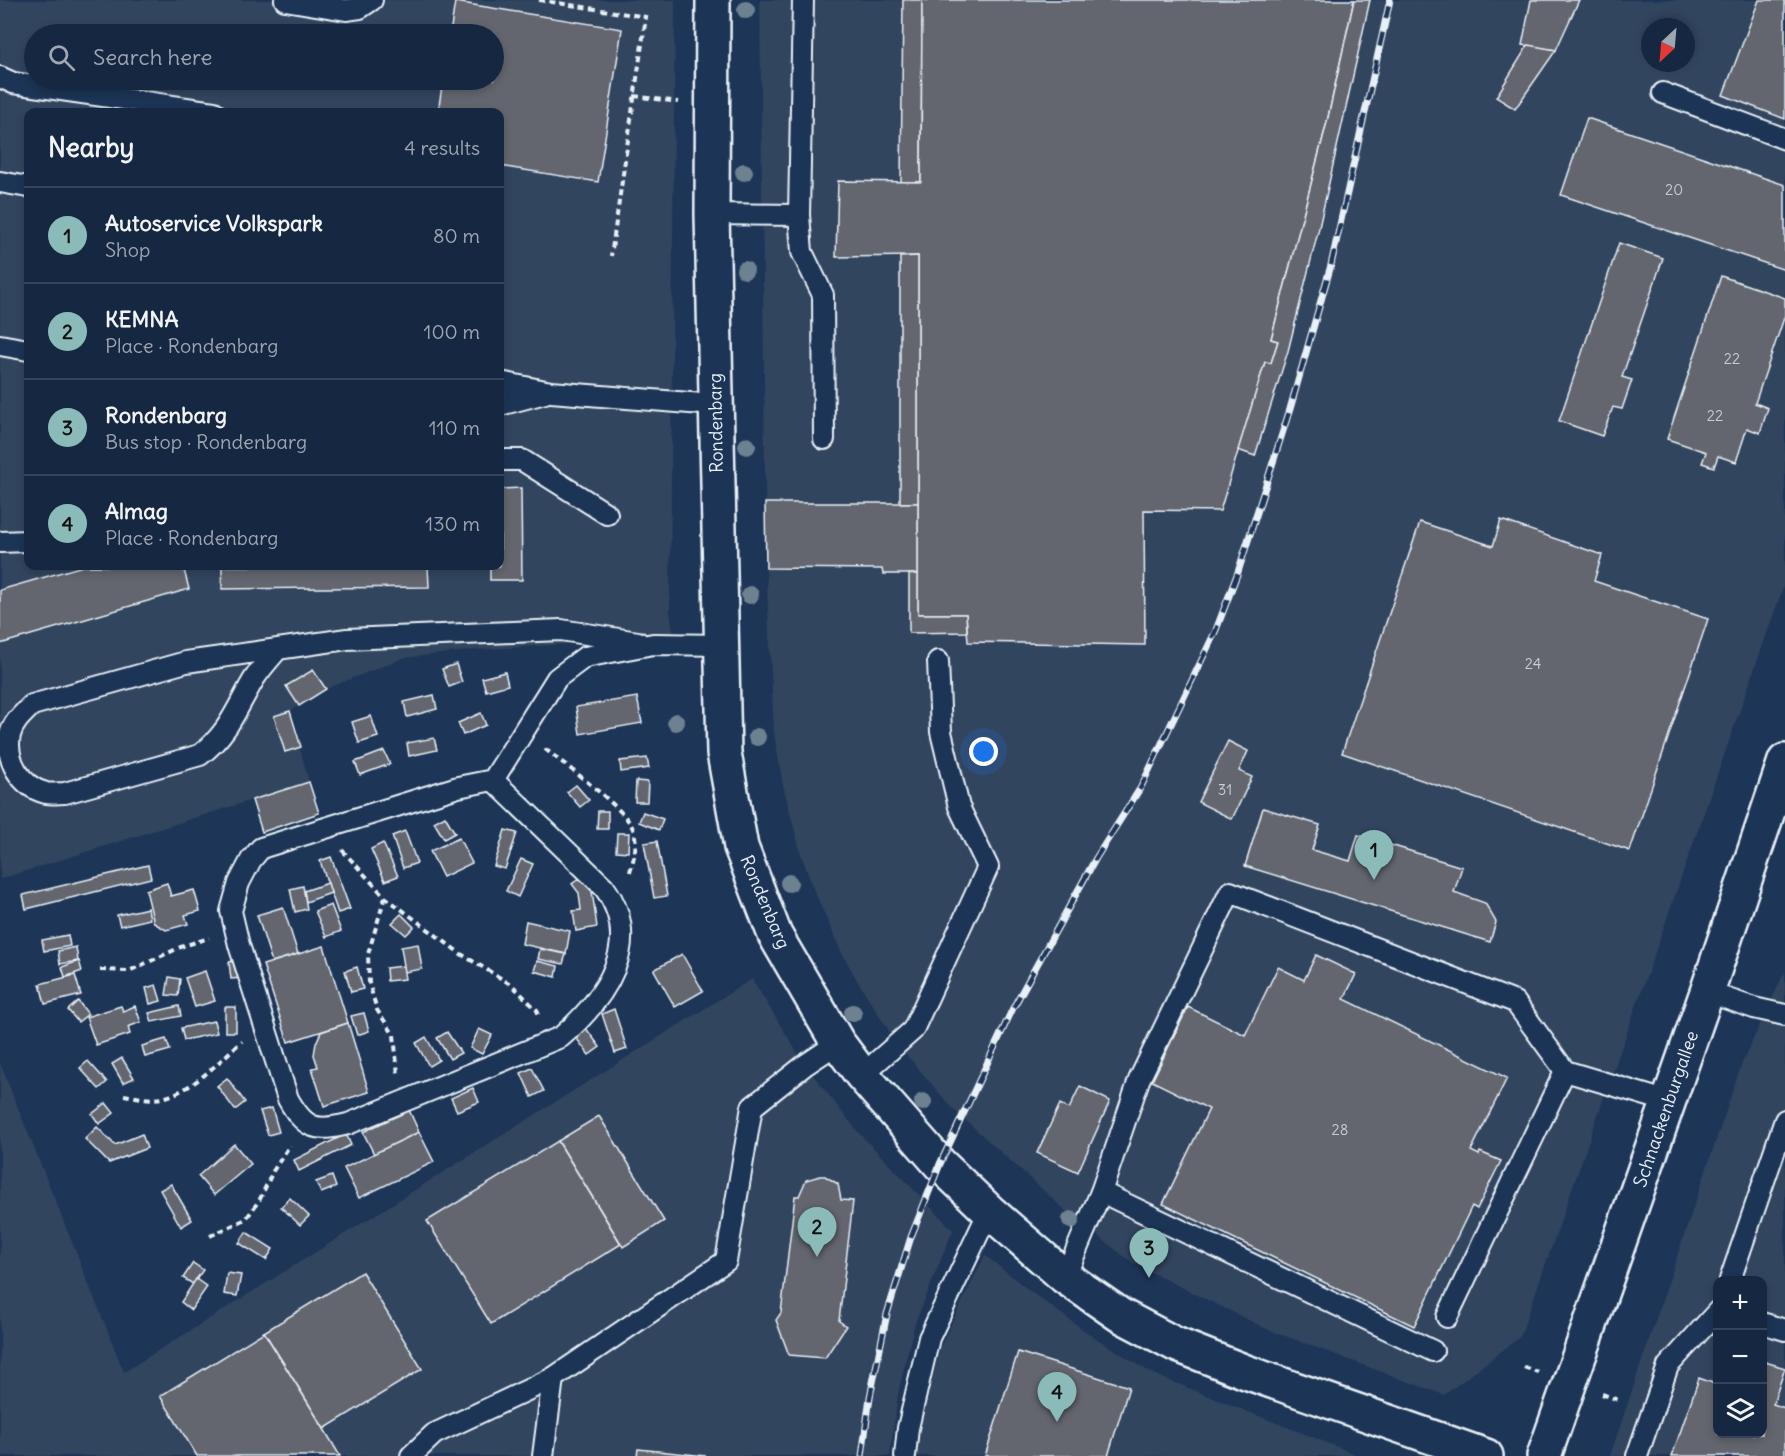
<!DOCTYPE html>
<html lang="en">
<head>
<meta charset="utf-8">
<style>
	:root { --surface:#162841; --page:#1f3048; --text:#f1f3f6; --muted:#9ea6b1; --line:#35445a; --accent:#8bbbb9 }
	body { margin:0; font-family:Delius,sans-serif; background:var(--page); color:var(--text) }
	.controls { position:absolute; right:18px; bottom:18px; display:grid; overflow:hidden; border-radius:12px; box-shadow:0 3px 9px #0003 }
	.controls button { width:54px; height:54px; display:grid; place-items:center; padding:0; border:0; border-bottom:2px solid var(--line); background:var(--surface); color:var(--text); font:30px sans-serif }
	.compass { position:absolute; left:1641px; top:18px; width:54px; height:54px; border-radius:50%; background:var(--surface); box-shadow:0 3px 9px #0003; rotate:206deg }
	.you { position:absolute; left:984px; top:752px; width:21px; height:21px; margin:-15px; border:4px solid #fff; border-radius:50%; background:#1a73e8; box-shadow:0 0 0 9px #1a73e833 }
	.badge { display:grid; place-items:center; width:39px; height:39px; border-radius:50%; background:var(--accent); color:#111; font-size:20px; font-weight:700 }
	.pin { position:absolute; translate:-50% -50px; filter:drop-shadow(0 2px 3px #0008) }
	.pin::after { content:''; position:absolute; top:32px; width:21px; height:18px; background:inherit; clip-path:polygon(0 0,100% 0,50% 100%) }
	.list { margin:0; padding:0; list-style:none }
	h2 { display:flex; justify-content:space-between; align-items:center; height:78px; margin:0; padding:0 24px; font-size:26px }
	h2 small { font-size:20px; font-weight:400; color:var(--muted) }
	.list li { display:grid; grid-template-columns:39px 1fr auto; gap:18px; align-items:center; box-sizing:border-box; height:96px; padding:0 24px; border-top:2px solid var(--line) }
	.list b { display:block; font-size:22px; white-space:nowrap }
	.list p { margin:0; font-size:20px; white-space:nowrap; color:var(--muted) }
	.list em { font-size:20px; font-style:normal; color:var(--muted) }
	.icon { flex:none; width:33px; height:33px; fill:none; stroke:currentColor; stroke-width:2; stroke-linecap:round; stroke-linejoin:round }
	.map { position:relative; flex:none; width:1785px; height:1456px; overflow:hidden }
	.search { position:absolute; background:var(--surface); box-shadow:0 3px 9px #0003; left:24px; top:24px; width:480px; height:66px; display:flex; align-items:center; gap:15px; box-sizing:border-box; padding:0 21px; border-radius:33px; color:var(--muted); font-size:22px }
	.panel { position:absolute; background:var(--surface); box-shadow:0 3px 9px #0003; left:24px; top:108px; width:480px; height:462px; border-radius:12px }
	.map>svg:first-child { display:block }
</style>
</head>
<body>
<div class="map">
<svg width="1785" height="1456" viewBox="0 0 1785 1456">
	<rect width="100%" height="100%" fill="#1d3557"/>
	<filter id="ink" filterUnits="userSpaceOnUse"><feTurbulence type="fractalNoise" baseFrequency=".0167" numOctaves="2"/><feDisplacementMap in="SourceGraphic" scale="12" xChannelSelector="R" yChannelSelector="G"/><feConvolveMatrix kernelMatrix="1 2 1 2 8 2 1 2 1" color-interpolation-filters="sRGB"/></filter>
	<g filter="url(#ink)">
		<g fill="#32445e" fill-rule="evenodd">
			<path d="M0,0H675L670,611L675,645L567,644L477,650L403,658L326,689L290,711L309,782L0,879ZM34,34H494V80H34ZM28,112H500V566H28Z"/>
			<path d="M760,0H1785V582L1520,1337L1444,1395L1269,1330L1134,1264L1067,1212L953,1109L898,1045L857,980L841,951L812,886L800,851L783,785L774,733L766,568ZM1650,27H1686V63H1650Z"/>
			<path d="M1785,971V1456H1610L1742,1063ZM1718,1280H1762V1434H1718Z"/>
			<polygon points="752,979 805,1065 858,1132 953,1230 914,1326 898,1394 890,1456 0,1456 0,1063 124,1372"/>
			<polygon points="985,1255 1031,1292 1088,1333 1153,1374 1360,1456 917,1456 919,1434 940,1347"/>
		</g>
		<g fill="#64666e" stroke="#e8f1f8" stroke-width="1.5">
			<polygon points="903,0 922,0 921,182 901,182"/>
			<polygon points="922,0 1354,0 1327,122 1271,339 1278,341 1271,363 1265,362 1220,511 1144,510 1145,645 968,642 966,614 918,614 918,256 836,257 838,181 921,182"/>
			<polygon points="1354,0 1370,0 1318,232 1288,351 1255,456 1238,450 1265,362 1271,363 1278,341 1271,339 1327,122"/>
			<polygon points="1531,0 1579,0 1556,50 1522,45"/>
			<polygon points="1759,0 1785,0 1785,119 1723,95"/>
			<polygon points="455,2 622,29 598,182 500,166 500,112 438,112 443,80 494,80 494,34 450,34"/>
			<polygon points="1528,45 1556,50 1515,109 1496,97"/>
			<polygon points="1587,118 1785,185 1785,270 1561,195"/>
			<polygon points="1619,243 1663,258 1622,377 1632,380 1622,409 1613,407 1602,436 1559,421"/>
			<polygon points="918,256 918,503 900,503 900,257"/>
			<polygon points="1721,276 1785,298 1785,315 1755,403 1768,408 1760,433 1747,428 1736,462 1718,456 1714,467 1702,463 1706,452 1667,439"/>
			<polygon points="521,488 522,580 490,580 490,566 500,566 500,489"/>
			<polygon points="765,503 918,503 918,574 883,574 882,569 766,568"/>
			<polygon points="1501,520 1602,555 1594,581 1708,619 1630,851 1342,753 1420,522 1493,546"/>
			<polygon points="83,566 183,566 189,589 0,644 0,590"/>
			<polygon points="222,566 428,566 429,587 222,589"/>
			<polygon points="909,574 918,574 918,614 966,614 967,632 909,633"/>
			<polygon points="456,664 462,682 449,687 442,669"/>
			<polygon points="313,670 326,689 299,706 286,686"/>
			<polygon points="505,672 508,685 486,691 482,678"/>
			<polygon points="434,695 437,709 407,717 404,702"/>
			<polygon points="637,697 642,723 580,734 576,707"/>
			<polygon points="290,711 301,747 285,752 274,716"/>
			<polygon points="481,713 486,725 463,735 458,723"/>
			<polygon points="371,716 378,737 359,743 352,722"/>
			<polygon points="434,738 437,750 409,756 407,743"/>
			<polygon points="1228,741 1248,751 1239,771 1252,777 1232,819 1198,802"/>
			<polygon points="384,751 390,764 360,775 355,762"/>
			<polygon points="647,758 649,768 621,772 620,761"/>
			<polygon points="636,781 648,782 647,802 635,802"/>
			<polygon points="309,782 319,813 262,832 252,800"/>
			<polygon points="576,785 589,800 580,807 567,792"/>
			<polygon points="1263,808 1320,825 1312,850 1350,861 1358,835 1462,867 1454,892 1485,903 1496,922 1490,942 1245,866"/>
			<polygon points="598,811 608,811 608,829 597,829"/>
			<polygon points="643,812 663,819 659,830 639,822"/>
			<polygon points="445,816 455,833 444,839 434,822"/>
			<polygon points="505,830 517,833 505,869 494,866"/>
			<polygon points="405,831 417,863 403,868 392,836"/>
			<polygon points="617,833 629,833 628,852 616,851"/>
			<polygon points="459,838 472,863 443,877 430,851"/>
			<polygon points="657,841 667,896 654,898 644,843"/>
			<polygon points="383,843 398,876 385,881 371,849"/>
			<polygon points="331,857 350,909 338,913 320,861"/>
			<polygon points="521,859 533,864 518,897 506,891"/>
			<polygon points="148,865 151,878 26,909 23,895"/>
			<polygon points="581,877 592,891 597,927 576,931 573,911 581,910 579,893 572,884"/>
			<polygon points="167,883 171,896 194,890 200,911 185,915 188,924 166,930 154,923 146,890"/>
			<polygon points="328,883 331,893 306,902 304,891"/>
			<polygon points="303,886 307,909 295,912 290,889"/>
			<polygon points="331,905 341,931 326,937 315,911"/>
			<polygon points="283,907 298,954 272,962 257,915"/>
			<polygon points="148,908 150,919 120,926 117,915"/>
			<polygon points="401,914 414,927 406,935 392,923"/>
			<polygon points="526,921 570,931 566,954 522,944"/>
			<polygon points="68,935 70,946 44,951 42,940"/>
			<polygon points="418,944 422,969 405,972 401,947"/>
			<polygon points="324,946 348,1023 288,1042 263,965"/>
			<polygon points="76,947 78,961 60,964 58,951"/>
			<polygon points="540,949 566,954 563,964 538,959"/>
			<polygon points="682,954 703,991 675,1007 654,970"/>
			<polygon points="1316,955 1356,974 1344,999 1507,1078 1471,1151 1479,1155 1480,1152 1501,1161 1477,1209 1472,1206 1414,1326 1163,1204 1209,1109 1152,1081 1188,1007 1245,1035 1278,967 1304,980"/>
			<polygon points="79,961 82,971 65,977 62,967"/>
			<polygon points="238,961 242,978 231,979 229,962"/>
			<polygon points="537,961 558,966 556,977 534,971"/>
			<polygon points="403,966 405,979 387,981 386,968"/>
			<polygon points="357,967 363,989 351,992 345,971"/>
			<polygon points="205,971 215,1001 195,1007 185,978"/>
			<polygon points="75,975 81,995 45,1004 40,984"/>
			<polygon points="169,977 180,979 178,996 166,995"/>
			<polygon points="156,985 161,1001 150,1004 146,988"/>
			<polygon points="78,1001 88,1014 78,1022 68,1010"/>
			<polygon points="121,1006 123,1011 135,1006 141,1022 128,1027 130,1034 96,1045 86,1017"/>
			<polygon points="179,1006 181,1016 152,1022 149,1013"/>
			<rect x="225" y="1007" width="11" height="25"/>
			<polygon points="614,1009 627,1049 615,1053 602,1014"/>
			<polygon points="364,1013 369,1031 357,1035 351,1016"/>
			<polygon points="214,1021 217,1033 184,1040 181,1028"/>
			<polygon points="348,1023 369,1092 324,1106 312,1068 318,1067 314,1055 316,1043 321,1032"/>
			<polygon points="585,1027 600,1047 589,1055 574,1035"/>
			<polygon points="479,1029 492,1035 482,1054 470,1048"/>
			<polygon points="447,1032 461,1053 450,1059 437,1038"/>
			<polygon points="426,1037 439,1060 429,1066 416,1043"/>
			<polygon points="166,1039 170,1050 145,1057 142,1046"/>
			<polygon points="122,1058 134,1078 123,1083 112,1064"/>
			<polygon points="88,1061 107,1082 99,1089 80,1068"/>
			<polygon points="532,1068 544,1091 532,1097 521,1073"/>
			<polygon points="227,1078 245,1102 235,1110 217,1086"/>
			<polygon points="1080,1086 1110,1101 1078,1172 1037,1153 1060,1104 1069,1109"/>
			<polygon points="473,1088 479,1102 457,1111 451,1098"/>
			<polygon points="106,1103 114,1113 99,1124 92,1114"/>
			<polygon points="272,1108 279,1132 268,1135 260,1111"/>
			<polygon points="409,1110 419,1132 374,1154 363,1132"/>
			<polygon points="599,1116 664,1221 623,1247 558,1141"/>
			<polygon points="97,1127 115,1145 142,1134 147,1148 109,1163 85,1139"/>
			<polygon points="419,1132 434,1162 359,1198 344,1168"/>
			<polygon points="346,1134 351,1145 299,1171 294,1160"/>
			<polygon points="558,1141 621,1244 491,1324 427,1221"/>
			<polygon points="234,1144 251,1164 214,1195 198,1176"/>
			<polygon points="332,1176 336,1187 321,1193 316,1182"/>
			<polygon points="820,1176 825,1176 838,1184 841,1200 853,1201 839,1321 846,1326 825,1358 789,1355 776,1320 781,1313 795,1196 799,1196 806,1180"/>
			<polygon points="171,1184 192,1220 181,1227 160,1190"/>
			<polygon points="290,1198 309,1216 300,1225 281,1207"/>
			<polygon points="246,1232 273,1249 266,1260 239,1243"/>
			<polygon points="193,1263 203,1270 193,1284 183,1278"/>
			<polygon points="362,1272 422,1369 324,1429 264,1332"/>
			<polygon points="227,1273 241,1275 237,1296 224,1294"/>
			<polygon points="196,1279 207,1287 191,1310 181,1302"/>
			<polygon points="264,1332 324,1429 340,1456 197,1456 160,1396"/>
			<polygon points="1018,1352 1129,1387 1108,1456 985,1456"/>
			<polygon points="1762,1361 1785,1368 1773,1404 1785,1408 1785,1456 1672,1456 1699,1378 1718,1385 1718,1434 1762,1434"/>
			<polygon points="638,1449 706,1456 637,1456"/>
		</g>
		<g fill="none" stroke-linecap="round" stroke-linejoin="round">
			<defs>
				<g id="service">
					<polyline points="285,0 346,10 360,8 372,0"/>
					<polyline points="803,0 799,215 802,252 823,295 824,439"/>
					<polyline points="0,77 13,83 214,112"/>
					<polyline points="1663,93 1785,139"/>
					<polyline points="0,182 28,187"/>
					<polyline points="712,214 799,215"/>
					<polyline points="0,345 28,350"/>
					<polyline points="500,382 551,392 715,405"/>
					<polyline points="500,405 545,393"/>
					<polyline points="500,460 522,460 607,514"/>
					<polyline points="0,542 28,541"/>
					<path d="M278,649C270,658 261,668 254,679C236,709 229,733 200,755L65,793C59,793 52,794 46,793C21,787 5,760 10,735C13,722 23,714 32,705L186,662L347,639L561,630L638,642"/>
					<path d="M493,780L604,887C645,943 605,999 561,1037L348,1124C315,1132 305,1129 288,1099L239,945L231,911L239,883L251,860L261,848L458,787L493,780L557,678L585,657L653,644L723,645"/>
					<polyline points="1707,992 1754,1008 1785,1015"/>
					<polyline points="862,1075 913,1030 988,867 959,807 941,732 938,661"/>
					<polyline points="1101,1192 1433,1351"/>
					<polyline points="1065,1277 1101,1192 1139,1080 1230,892 1515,1002 1565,1071"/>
					<polyline points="1730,1280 1785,1120"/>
					<polyline points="1447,1317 1565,1071 1669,1102"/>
					<polyline points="1762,1323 1785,1330"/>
					<polyline points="411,1456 434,1434 553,1378"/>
					<polyline points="543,1456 553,1378 726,1261 752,1107 805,1065 838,1043"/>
					<polyline points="905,1456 908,1428 929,1338 989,1211"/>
					<polyline points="1637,1456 1668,1366 1718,1311"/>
				</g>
				<polyline id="minor" points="713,0 712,214 724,753 741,847 775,935 838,1043 862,1075 940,1164 989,1211 1065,1277 1120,1315 1175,1344 1246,1372 1486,1456"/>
				<polyline id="secondary" points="1544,1456 1707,992 1785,761"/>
			</defs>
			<use href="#service" stroke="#e8f1f8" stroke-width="24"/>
			<use href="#minor" stroke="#e8f1f8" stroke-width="38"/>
			<use href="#secondary" stroke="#e8f1f8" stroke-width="38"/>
			<g stroke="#e8f1f8" stroke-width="4" stroke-dasharray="6 4.5" stroke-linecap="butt">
				<polyline points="539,0 646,17 611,256"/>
				<polyline points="634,96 678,102"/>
				<path d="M545,749C564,764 626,809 633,829C639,844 633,861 629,875"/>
				<polyline points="342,850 385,897 461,954 512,985 537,1010 539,1016"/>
				<polyline points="385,897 368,954 369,983 377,1010 394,1035 398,1075"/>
				<polyline points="100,970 129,971 183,946 209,938"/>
				<path d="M124,1095C136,1097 154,1101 166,1097C197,1087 218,1062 242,1041"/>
				<polyline points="210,1236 246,1219 260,1199 273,1171 290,1145"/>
				<polyline points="1524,1367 1538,1372"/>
				<polyline points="1602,1394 1621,1401"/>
			</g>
			<use href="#service" stroke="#1d3557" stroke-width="20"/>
			<use href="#minor" stroke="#1d3557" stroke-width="33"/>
			<use href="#secondary" stroke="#1d3557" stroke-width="33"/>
			<defs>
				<polyline id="rail" points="862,1456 870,1397 887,1314 911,1237 940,1164 1013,1008 1096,858 1141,787 1216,630 1238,572 1290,409 1331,265 1390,0"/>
			</defs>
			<use href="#rail" stroke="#e8f1f8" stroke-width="7"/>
			<use href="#rail" stroke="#1d3557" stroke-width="4.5" stroke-dasharray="14" stroke-linecap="butt"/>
		</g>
		<g fill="#6e8191">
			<circle cx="746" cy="10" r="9"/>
			<circle cx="744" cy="172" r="9"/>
			<circle cx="745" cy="270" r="9"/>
			<circle cx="747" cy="446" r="9"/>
			<circle cx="750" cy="595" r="9"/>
			<circle cx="676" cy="722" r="9"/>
			<circle cx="757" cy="737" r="9"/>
			<circle cx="789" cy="883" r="9"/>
			<circle cx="853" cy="1013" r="9"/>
			<circle cx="923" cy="1102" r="9"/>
			<circle cx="1071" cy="1220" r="9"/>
		</g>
	</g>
	<g text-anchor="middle" stroke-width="4.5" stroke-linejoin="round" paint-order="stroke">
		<g font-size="15" fill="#c7ced6">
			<text x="1674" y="195">20</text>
			<text x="1732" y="364">22</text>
			<text x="1715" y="421">22</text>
			<text x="1533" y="669">24</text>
			<text x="1225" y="795">31</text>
			<text x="1340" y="1135">28</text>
		</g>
		<g font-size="18" fill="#e8f1f8" stroke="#1d3557">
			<text transform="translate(716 423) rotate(-91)" y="6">Rondenbarg</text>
			<text transform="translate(765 902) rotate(67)" y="6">Rondenbarg</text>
			<text transform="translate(1666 1109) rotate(-71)" y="6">Schnackenburgallee</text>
		</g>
	</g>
</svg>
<div class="controls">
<button>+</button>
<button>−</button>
<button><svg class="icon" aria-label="layers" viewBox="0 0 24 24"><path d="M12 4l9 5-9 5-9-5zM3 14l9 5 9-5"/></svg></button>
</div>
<svg class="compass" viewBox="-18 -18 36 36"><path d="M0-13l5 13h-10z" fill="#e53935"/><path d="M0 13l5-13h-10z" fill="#9ea6b1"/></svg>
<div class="you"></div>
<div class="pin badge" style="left:1374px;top:880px">1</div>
<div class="pin badge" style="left:817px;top:1257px">2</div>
<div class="pin badge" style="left:1149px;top:1278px">3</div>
<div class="pin badge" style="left:1057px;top:1422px">4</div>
<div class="search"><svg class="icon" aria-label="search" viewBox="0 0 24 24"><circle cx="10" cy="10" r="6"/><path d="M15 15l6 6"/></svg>Search here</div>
<section class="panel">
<h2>Nearby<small>4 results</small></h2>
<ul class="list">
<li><span class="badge">1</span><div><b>Autoservice Volkspark</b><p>Shop</p></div><em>80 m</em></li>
<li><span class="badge">2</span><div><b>KEMNA</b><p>Place · Rondenbarg</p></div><em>100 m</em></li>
<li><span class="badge">3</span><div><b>Rondenbarg</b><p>Bus stop · Rondenbarg</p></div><em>110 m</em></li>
<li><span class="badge">4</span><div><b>Almag</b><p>Place · Rondenbarg</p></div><em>130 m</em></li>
</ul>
</section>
</div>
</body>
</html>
